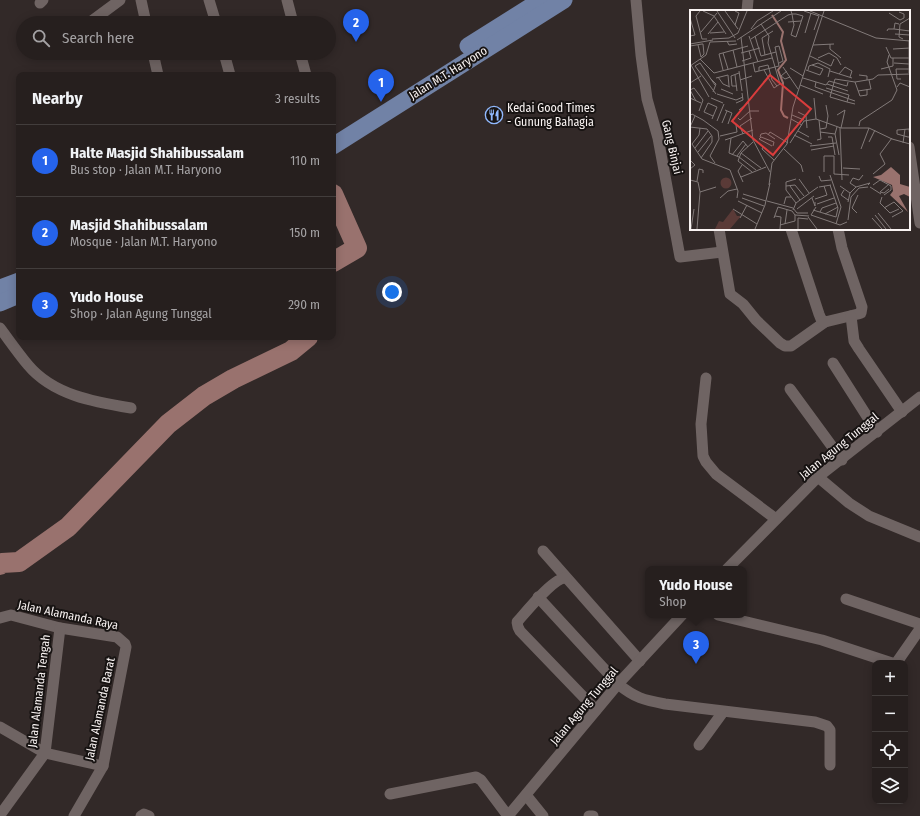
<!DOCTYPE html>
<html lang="en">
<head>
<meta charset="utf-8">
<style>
	:root { --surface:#261f1e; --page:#2e2727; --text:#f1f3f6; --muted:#a4a2a4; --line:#423d3c; --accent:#2563eb }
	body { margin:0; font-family:"Fira Sans Condensed",sans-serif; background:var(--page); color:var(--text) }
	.controls { position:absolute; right:12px; bottom:12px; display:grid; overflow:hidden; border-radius:8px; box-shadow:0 2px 10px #0003 }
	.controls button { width:36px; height:36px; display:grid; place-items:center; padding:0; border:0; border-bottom:1px solid var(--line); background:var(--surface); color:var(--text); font:20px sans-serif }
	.you { position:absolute; left:392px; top:292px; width:14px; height:14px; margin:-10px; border:3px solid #fff; border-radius:50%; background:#1a73e8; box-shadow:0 0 0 6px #1a73e833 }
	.badge { display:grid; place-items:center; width:26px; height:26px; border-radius:50%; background:var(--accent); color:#fff; font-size:13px; font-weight:700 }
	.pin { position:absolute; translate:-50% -33px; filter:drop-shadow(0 1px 2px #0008) }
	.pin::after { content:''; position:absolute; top:21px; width:14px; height:12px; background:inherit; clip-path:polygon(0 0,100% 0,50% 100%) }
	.popup { position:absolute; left:645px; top:566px; width:102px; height:52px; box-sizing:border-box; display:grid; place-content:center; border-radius:8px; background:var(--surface); filter:drop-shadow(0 1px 3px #0005); font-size:13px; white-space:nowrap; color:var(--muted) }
	.popup b { font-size:15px; color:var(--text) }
	.popup::after { content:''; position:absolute; left:50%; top:100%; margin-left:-8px; border:8px solid transparent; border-top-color:var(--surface) }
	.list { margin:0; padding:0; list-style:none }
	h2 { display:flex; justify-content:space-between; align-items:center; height:52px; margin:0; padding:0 16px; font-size:17px }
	h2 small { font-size:13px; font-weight:400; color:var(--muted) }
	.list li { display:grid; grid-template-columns:26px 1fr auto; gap:12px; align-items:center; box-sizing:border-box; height:72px; padding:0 16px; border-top:1px solid var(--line) }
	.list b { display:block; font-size:15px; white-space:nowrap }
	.list p { margin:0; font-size:13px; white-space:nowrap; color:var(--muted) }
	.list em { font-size:13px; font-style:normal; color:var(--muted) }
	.icon { flex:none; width:22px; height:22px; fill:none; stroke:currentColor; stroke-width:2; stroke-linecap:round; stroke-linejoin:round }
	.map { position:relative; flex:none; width:920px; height:816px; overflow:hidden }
	.search { position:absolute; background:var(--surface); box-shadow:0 2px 10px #0003; left:16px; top:16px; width:320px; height:44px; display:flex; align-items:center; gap:10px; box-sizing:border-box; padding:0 14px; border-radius:22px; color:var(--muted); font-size:15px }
	.panel { position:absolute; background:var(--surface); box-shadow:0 2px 10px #0003; left:16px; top:72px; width:320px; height:268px; border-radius:8px }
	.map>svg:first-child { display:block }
</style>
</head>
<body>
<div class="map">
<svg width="920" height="816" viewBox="0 0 920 816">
	<rect width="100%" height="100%" fill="#322928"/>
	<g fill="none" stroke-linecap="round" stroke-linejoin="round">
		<g stroke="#99726e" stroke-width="20">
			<polyline points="333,194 357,248 333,262"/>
			<polyline points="0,565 2,563 19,562 68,527 168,424 204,396 233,379 291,351 308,337"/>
		</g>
		<g stroke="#6f6463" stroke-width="11">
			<polyline points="141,0 146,23"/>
			<polyline points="209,0 216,23"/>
			<polyline points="287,0 293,23"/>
			<polyline points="636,0 641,55 647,99 658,138 680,257 722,252"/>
			<polyline points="40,3 43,0"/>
			<polyline points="747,11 748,0"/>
			<polyline points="89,23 120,0"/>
			<polyline points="153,53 158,75"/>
			<polyline points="224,53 230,75"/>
			<polyline points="300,53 306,75"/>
			<polyline points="909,147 920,223"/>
			<polyline points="719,229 730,294 743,304 756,320 780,343 785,346 791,346 825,322"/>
			<polyline points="791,229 819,314 821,319 825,322 858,314 861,313 862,307 842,248 838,229"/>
			<polyline points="851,316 854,341 859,349 902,412"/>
			<path d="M0,328C9,340 18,353 28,365C53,395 94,402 131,408"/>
			<polyline points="833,363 877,432"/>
			<polyline points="706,378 701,424 703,456 706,462 716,474 776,519"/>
			<polyline points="790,389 842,460"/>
			<polyline points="818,477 849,503 869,516 920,537"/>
			<polyline points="543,551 640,661"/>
			<polyline points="727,569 818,477 920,397"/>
			<path d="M566,578C554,577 526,612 517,622L518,627L520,631L596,710"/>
			<path d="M538,597L618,684C635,698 644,700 665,704L815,722L827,726L830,730V765"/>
			<polyline points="846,599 920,624"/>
			<polyline points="718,615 822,640 892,663"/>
			<polyline points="0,618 11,615 60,628 117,637 125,644 126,647 103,766 74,816"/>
			<polyline points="895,663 897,662 920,629"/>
			<polyline points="0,727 45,753 103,766"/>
			<polyline points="699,745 723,712"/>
			<polyline points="390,794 476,777 481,780 508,816"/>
			<polyline points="526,795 543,816"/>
			<polyline points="0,815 45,753 60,628"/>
			<polyline points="141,816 144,814 149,816"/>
			<polyline points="508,816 618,684 682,615"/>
			<polyline points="589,816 593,816"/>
		</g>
		<g stroke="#7182a6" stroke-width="17">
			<polyline points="468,46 541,0"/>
			<polyline points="333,146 564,0"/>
			<polyline points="0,288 19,281"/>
			<polyline points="0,303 19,295"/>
		</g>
	</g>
	<defs>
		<symbol id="restaurant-ring" viewBox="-11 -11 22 22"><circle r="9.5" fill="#171312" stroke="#90b8fd" stroke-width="1.5"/><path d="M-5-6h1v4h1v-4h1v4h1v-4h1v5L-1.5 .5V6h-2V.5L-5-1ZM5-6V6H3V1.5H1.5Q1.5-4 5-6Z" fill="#90b8fd"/></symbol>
	</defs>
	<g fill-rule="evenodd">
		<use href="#restaurant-ring" x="484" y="105" width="20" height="20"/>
	</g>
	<g text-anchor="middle" stroke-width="4" stroke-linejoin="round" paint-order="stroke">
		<g font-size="12" fill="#f9f3f2" stroke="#171312">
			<text transform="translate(448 73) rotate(-32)" y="4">Jalan M.T. Haryono</text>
			<text transform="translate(672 147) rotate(77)" y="4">Gang Binjai</text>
			<text transform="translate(839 446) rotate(-39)" y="4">Jalan Agung Tunggal</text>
			<text transform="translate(68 615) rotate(12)" y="4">Jalan Alamanda Raya</text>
			<text transform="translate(39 691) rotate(-83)" y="4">Jalan Alamanda Tengah</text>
			<text transform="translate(584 706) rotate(-50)" y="4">Jalan Agung Tunggal</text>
			<text transform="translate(100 709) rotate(-78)" y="4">Jalan Alamanda Barat</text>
		</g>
		<g font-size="12" fill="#f9f3f2" stroke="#171312" text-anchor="start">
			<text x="507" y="112">Kedai Good Times<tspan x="507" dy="14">- Gunung Bahagia</tspan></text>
		</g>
	</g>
	<g transform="translate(690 10)">
		<rect width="220" height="220" fill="#322928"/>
		<path d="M30.5 173a5.5 5.5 0 1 1 11 0a5.5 5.5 0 1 1-11 0ZM43,199L47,206H51L40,219H25L29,211L33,212Z" fill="#5a3a37"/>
		<path d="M201,157L210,165V174L220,177V187L214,184L209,186L218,202L200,185L203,181L202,175L183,167L191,165Z" fill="#99726e"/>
		<path fill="none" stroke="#99726e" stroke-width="2" d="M82,5L93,22L91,31L96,50L88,60L93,73L91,100L94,106L98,108"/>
		<path fill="none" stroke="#827a79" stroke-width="1" d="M10,1L6,6L12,29H17M13,1L24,6L36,24M27,1L45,28M35,1L48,19M114,1L129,6L124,20M120,1L186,28L220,31M199,3L210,10L214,8V4L209,2M0,8L5,25L0,26M98,12L111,11M71,14L79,26L78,33L90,74L84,78L74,60M45,15L49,3L45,1M61,19L67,11L83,1M204,19L220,21M197,21L198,19H204L205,13L209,14M11,22L27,3M20,23L34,22M115,23L121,3M18,24L28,12M205,24L220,25M59,26L68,52M65,26L71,46L86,42M51,27L63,130L80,162M22,29L39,28L48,23L57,1M61,29L98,5L102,4H106L113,6L106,27L101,25L104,15L103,10L102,4L101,1M213,29L209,27L210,14L220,8M47,30L91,1M37,31L39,35L47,34M0,34L23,30M140,34V39L151,48M123,35L144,34M0,36L12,34H13L14,44L11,47L8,35M196,37L201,48H220M203,39L220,38M43,40L47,57M33,43L38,59M51,43L70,38M75,45L72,28L83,21M120,46L141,56L144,49M128,48L139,43L147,48L151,55M10,49L24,63L82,48M52,51L61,48L59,41M63,53L65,62L89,56L85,37L89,36L93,51L89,53M204,53L219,54M1,55L19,87M0,56L16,45L20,32L46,31M93,57L108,79M100,58L113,66M191,59L203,56V48M33,60L29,44L58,36M116,60L130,65L133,59L122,55M118,60L119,56L128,53L140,59L138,67M49,61L52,81M69,61V57L78,55L82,70L87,76M97,61L91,66L95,69L100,67M140,61L162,68M219,63V30M149,64L155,57L162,61L160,67M45,65L47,81M169,65L177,66V70M188,65L220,64M28,67L33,74L40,77M20,68L26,74L23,82M26,68L38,65L39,76M113,68L136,75L139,71L157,76L158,72M211,69H207L206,59H220M50,70L62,66M126,72L125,77L165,91M165,72L183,69L188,65M0,73L11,66M137,74L158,81M25,75L10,53L5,56L26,84M110,75L133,84M47,76H42L41,66L49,63M207,77L210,73L220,77M136,78L159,85L157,92L165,94M31,79L43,84M168,81L181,79L179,70M27,84L46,90L53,87M0,88L11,93M21,88L33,93M124,88L126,109M6,91L0,80L4,78L13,90L9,101M157,92L140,87L145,69L165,72L170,86L177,85V79M46,93L53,90L52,83M35,100L42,103L38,114M49,100L59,92M108,102L116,106L117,118M102,105L114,110M147,105L155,100L151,118M0,106L2,104L13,110L28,121L29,129L20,146L25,153M48,108L50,110L60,101H69M22,109L27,97L18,93L14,102L23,106M101,109L112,115M27,111L34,94M32,113L37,101M169,116L170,111L202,90L207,80L197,52L199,45M0,117L17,119L22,126V132L11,148M0,117L5,106M10,118L9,125L2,134L12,149L40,160L48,181L47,188M150,118L152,170M130,119L136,118L138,106L136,95M108,121L119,127M130,122L145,124L147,117M53,124L50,116L62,108M145,124L149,145M78,125L80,122L98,133M104,125L122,134M30,126L47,122L46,115M70,127L71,124L76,123L85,129M138,127H142L145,145M220,127L219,119L207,120V124L218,127H220M41,128L63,120M69,129L71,127L84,132L83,136M69,129L82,136M35,130L41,128L39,143L49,147M127,130L131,129L129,110M179,132L185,120M100,133L114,111L126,109L151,118H179L202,129L220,134M213,133L215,119M120,136L146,133M73,137L72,139L84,150M5,138L18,121M94,139L111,155L113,162M171,139L179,118M121,140L144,136M8,142L21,126M51,143L71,158M42,145L53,131L58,137M47,146L56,134M49,147L66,160M0,150L5,155L0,159M52,155L48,161L53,172M153,158L170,159M62,162L48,151L51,143L63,132M134,162V146H144V164L159,165M183,164L195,154L190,144L202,128M140,165L151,197L146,214M129,166L131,171L141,170M51,167L76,157M109,169L119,183M0,170L8,172L10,182L7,219M7,171L9,159L13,160V163M199,174L190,182L194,183L199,179M79,175L82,153L97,134L103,97L134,1M183,175L190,170L201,176V180L194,185M96,176L105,175L114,186M100,176L110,190M150,176L160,183M129,177L141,175M166,177L160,173L163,168L169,170L173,165M180,177L191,184M154,180L151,185L158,190M10,182L26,177M53,184L76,191M192,187L190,193L200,203L209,199M30,188L38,181L47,179M52,188L74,196M122,188L125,196V192M125,189L137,185L134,176M48,191L72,203M77,191L103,198L107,203H118M158,192L160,183L166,177L180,173L178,175M106,193L96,180V172L106,169M94,194L96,187H101M127,194L144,188M126,197L121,205L150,215L157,212M194,198L204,192L213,201L202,207M43,199L67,214M107,199L124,186M103,200L106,193L128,177M123,200L146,207L148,198L140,175M130,202L132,198L146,193M167,203L162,198L168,185M188,203L201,219M135,204L148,197M185,205L196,219M85,206L91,207L90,219M118,207L127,219M50,208L57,195M84,208L88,197L102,201L105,205L119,206M182,208L192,219M158,210L161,187L169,178L178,177M95,214L97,200M90,215L105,211V205M1,219L4,199M65,219L75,195L80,173M108,219V208L118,209"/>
		<path fill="#da3c3c" fill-opacity="0.15" stroke="#da3c3c" stroke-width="2" d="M80,65L121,99L83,145L42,111Z"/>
		<rect width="220" height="220" fill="none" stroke="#f9f3f2" stroke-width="2"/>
	</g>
</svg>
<div class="controls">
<button>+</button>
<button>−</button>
<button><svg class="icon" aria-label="locate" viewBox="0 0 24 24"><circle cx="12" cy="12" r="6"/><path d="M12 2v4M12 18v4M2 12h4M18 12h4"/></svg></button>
<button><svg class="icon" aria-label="layers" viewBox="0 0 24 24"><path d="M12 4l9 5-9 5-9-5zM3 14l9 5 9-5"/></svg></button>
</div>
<div class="you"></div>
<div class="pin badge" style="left:381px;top:102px">1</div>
<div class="pin badge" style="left:356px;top:42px">2</div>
<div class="pin badge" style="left:696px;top:664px">3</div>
<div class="popup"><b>Yudo House</b>Shop</div>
<div class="search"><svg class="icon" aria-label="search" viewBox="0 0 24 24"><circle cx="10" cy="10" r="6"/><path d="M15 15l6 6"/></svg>Search here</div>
<section class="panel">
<h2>Nearby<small>3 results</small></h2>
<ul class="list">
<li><span class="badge">1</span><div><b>Halte Masjid Shahibussalam</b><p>Bus stop · Jalan M.T. Haryono</p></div><em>110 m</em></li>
<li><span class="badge">2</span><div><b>Masjid Shahibussalam</b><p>Mosque · Jalan M.T. Haryono</p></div><em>150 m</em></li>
<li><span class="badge">3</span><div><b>Yudo House</b><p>Shop · Jalan Agung Tunggal</p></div><em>290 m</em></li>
</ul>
</section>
</div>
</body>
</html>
